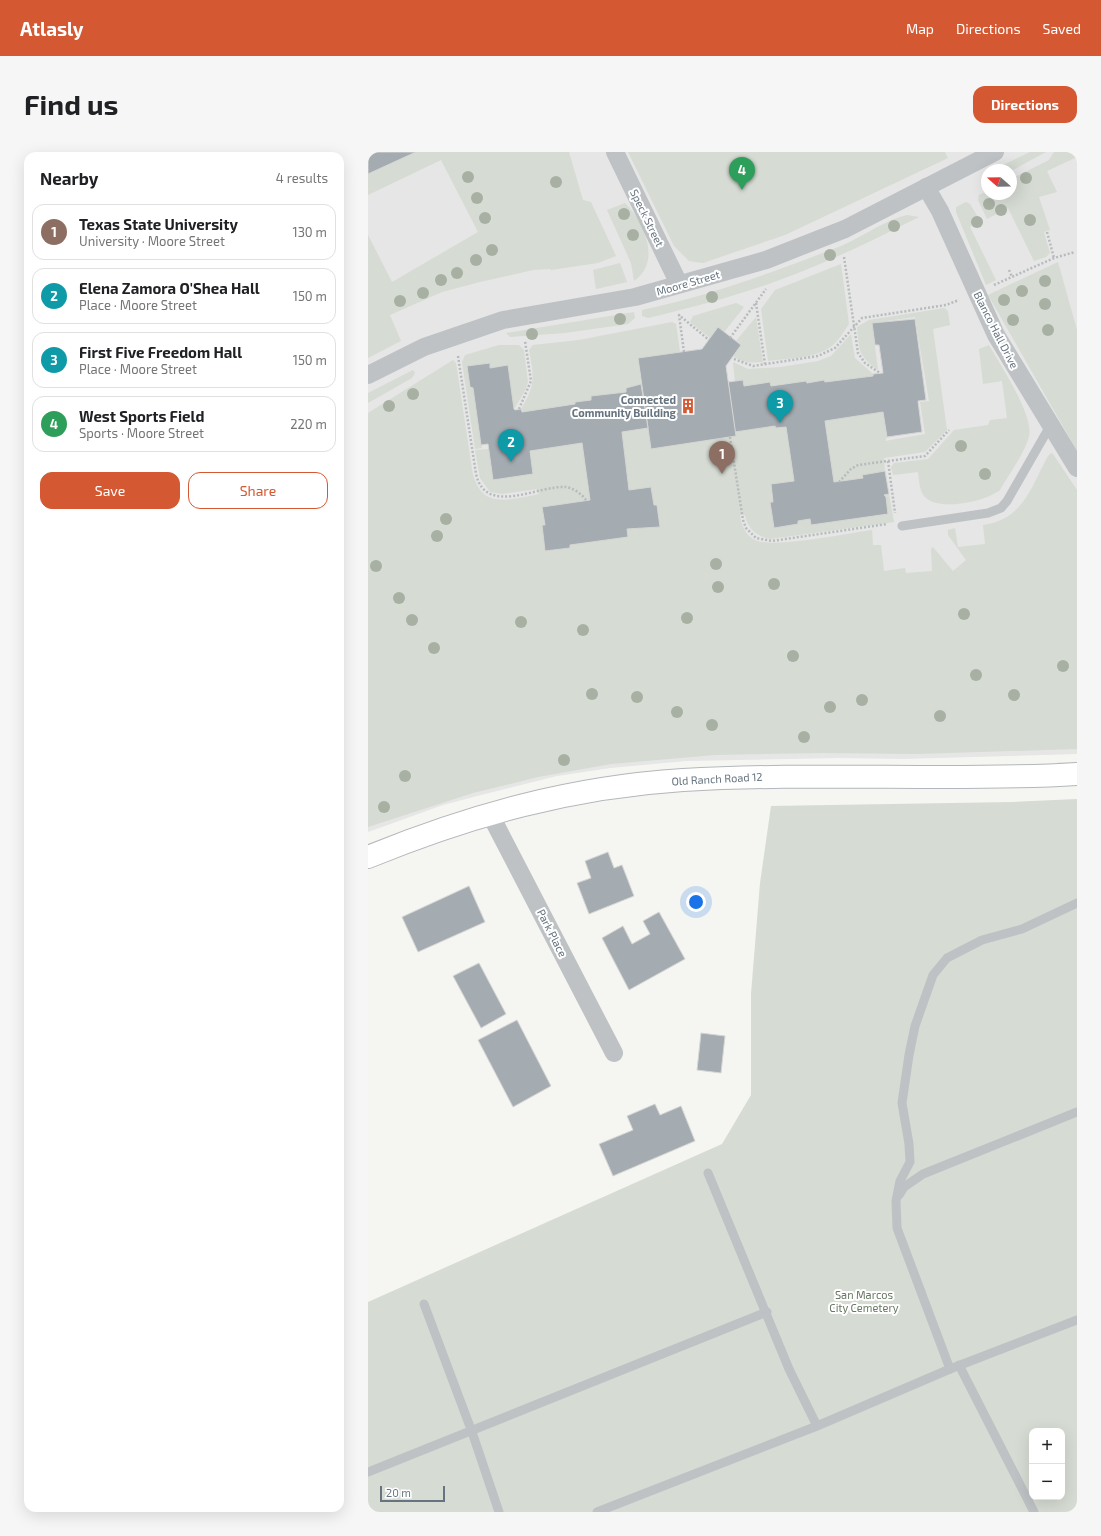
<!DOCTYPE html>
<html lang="en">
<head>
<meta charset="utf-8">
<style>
	:root { --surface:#fff; --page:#f6f6f6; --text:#202124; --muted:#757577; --line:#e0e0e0; --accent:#d45832 }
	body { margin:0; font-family:"Exo 2",sans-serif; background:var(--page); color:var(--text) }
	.controls { position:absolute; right:12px; bottom:12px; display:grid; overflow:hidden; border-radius:8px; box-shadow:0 4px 16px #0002 }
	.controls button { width:36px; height:36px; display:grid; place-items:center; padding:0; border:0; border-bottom:1px solid var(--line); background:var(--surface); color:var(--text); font:20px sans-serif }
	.compass { position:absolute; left:613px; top:12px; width:36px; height:36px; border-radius:50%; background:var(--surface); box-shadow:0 4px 16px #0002; rotate:290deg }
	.scale { position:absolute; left:12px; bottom:10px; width:65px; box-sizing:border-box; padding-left:4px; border:2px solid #667480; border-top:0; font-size:11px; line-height:14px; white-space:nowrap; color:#667480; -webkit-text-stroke:3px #fff; paint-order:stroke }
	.you { position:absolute; left:328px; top:750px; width:14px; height:14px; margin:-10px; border:3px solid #fff; border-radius:50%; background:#1a73e8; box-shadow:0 0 0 6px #1a73e833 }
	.badge { display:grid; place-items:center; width:26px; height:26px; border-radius:50%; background:var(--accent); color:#fff; font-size:13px; font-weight:700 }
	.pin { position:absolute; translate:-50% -33px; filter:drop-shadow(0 1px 2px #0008) }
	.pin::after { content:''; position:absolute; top:21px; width:14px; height:12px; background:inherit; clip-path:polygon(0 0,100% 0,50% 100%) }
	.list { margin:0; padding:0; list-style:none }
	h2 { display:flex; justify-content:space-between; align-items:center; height:52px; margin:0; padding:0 16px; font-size:17px }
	h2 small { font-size:13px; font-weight:400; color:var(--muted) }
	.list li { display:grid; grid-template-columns:26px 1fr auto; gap:12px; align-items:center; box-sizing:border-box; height:56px; margin:0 8px 8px; padding:0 8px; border:1px solid var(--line); border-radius:12px }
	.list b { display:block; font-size:15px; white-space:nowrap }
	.list p { margin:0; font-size:13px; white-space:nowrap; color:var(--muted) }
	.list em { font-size:13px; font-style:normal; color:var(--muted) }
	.actions { display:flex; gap:8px; padding:12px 16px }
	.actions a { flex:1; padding:9px 0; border:1px solid var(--accent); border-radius:12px; text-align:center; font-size:14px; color:var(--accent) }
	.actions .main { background:var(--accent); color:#fff }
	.map { position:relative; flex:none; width:709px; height:1360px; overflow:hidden; border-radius:12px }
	header { display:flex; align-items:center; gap:24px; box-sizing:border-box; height:56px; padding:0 20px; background:var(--accent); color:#fff }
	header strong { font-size:19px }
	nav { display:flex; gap:22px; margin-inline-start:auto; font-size:14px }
	.intro { display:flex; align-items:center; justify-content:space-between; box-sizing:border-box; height:96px; padding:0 24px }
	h1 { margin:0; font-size:28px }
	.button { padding:10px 18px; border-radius:12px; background:var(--accent); color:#fff; font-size:14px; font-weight:700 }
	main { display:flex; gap:24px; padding:0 24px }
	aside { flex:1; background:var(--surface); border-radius:12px; box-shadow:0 4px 16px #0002 }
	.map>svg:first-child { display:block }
</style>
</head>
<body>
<header>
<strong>Atlasly</strong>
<nav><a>Map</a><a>Directions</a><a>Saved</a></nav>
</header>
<div class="intro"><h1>Find us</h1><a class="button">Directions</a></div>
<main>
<aside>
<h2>Nearby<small>4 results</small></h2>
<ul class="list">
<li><span class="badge" style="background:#8d6e63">1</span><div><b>Texas State University</b><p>University · Moore Street</p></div><em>130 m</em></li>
<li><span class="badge" style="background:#0f9aa8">2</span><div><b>Elena Zamora O'Shea Hall</b><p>Place · Moore Street</p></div><em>150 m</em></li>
<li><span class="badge" style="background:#0f9aa8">3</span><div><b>First Five Freedom Hall</b><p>Place · Moore Street</p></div><em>150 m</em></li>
<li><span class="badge" style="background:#2e9e5b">4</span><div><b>West Sports Field</b><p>Sports · Moore Street</p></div><em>220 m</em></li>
</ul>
<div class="actions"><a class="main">Save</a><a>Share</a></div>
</aside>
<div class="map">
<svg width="709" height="1360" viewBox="0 0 709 1360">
	<rect width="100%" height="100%" fill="#f5f5f1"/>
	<path fill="#e5e6e5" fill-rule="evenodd" d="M0,0H709V602L534,607L470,606L318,609L242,616L189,624L113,643L75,653L0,680ZM619,18H643V42H619Z"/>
	<g fill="#d6dbd3" fill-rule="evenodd">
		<polygon points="48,0 201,0 215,48 223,50 248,104 230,111 183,118 182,117 165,118 112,130 74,140 22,163 33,189 0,206 0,83 24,130 110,80 73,8 0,43 0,22"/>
		<polygon points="260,0 577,0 580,6 417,83 335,111 321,109 306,94"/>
		<polygon points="662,0 678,0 643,19 625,18"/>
		<polygon points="686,0 709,0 709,5 679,19 689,40 671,45 682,78 676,80 682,101 678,105 666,109 640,56 619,67 610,48 611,43 619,39 619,42 643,42 643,27 681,8"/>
		<polygon points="598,50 602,52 613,70 602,75 628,128 618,133 588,60 588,55"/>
		<path d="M257,51C276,70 294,110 266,129L263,111L239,58Z"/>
		<path d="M539,63L551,65C504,89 456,112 406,130C365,145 322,156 280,166L274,164V158C343,144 408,119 473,94C495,85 516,68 539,63Z"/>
		<polygon points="690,110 709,178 709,299 620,143"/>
		<polygon points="252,111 259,130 228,137 225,118"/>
		<path d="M473,112L481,172C476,179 472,187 466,192C450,207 421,206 400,209L393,157L407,138Z"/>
		<polygon points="368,151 376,155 356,180 350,175 342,186 322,170 325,164"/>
		<path d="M576,156L580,159L582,173L565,177L579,278L557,300L516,306L517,320L494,323L495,326L466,330L457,269L515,260L519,285L517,289L557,282L552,250L561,249L547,165L504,171L510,218C490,204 491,198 489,175L501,168Z"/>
		<polygon points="266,160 267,166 260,172 197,181 142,185 138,181"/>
		<path d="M388,165L395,210C384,211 375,211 365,204L373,193L368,189Z"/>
		<path d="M304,170L308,172L312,200L270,206L273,232L258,236V240L223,244V248L207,250V252L154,260L153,257C168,233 166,225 161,198L165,193L211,188Z"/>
		<polygon points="483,182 487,206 505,222 505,224 457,230 456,228 439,231 438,229 403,234 402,230 376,234 367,230 365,210 380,217 413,215 450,209 463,204"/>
		<polygon points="131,193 151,193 156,198 160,230 157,239 146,257 139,214 122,216 121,211 99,215 102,235 105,236 114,296 107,297 94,210 97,203"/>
		<path d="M621,193C632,213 666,263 661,284C658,299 640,324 632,338C617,350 569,360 556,344C551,337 551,327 550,320L525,323L523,315L526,311L560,307L586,278L620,273L622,268L639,266L634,229L615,232L611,197Z"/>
		<path d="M85,208L88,211L105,323C107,329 110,337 116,342C129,353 156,345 171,342L169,337L134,342L122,340L112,326L107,298L121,297L125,328L165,322L162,299L214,291L222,348L175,355L177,373H174L177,399L202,396V393L259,377L292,374L289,353H286L283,335L261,338L254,280L280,276L283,297L368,284L367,280L407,274L408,276L418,275L426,329L403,332L406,376L430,372V369L442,367L443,373L520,362L516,343L521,342L526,370L402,387C388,384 380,377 377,363H372C373,373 378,384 387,388C404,397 481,381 504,378L505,393H513L516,419L537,416L538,421L564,419L563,397L565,395L585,419L598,408L580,383V378L587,376L590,395L617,392L615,373C655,368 663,335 680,304L683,301L685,302L709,338V597L549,602L454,601L347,603L243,612L170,625L105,641L0,675V261Z"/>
		<polygon points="45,218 47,221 44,226 0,251 0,241"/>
		<path d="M709,647V1360H0V1150L354,992L383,943V842L392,731L403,654L644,650ZM664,1279H694V1345H664Z"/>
	</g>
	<g fill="#a5acb1" stroke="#d6d6d4">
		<polygon points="0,0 48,0 0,22"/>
		<polygon points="547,167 558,248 550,249 554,280 519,285 515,260 457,269 466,330 495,326 494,323 517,319 521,342 516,343 518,345 520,362 443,373 442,367 430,369 430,372 406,376 402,350 405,350 403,332 426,329 418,275 408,276 407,274 367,280 360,230 375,228 376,234 402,230 403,234 438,229 439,231 456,228 457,230 505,224 505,222 515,221 511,193 507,193 504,171"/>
		<polygon points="350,175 373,193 358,214 368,284 283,297 270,206 334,197"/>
		<polygon points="122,211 122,216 140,213 146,257 147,258 153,257 154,260 207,252 207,250 223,248 223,244 258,240 258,236 273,232 280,276 254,280 261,338 283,335 286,353 289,353 292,375 259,377 260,385 202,393 202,396 177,399 174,373 177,373 174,355 222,348 214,291 162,299 165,322 125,328 120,292 113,293 105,236 102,235 99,214"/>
		<polygon points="240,700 246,716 254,713 266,744 221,762 209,731 223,726 217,709"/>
		<polygon points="101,734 117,770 50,800 34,765"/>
		<polygon points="291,760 317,807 261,838 234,786 255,774 264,792 282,782 275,769"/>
		<polygon points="111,811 138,862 113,876 85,824"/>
		<polygon points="149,868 183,934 145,955 110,888"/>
		<polygon points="333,881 357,884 353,921 329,918"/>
		<polygon points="287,952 292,963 313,954 327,989 245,1024 231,992 265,978 259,964"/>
	</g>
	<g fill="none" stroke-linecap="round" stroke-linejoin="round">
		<defs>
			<path id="secondary" d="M0,705C103,663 204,635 315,628C401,623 489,625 575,625C620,625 665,625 709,622"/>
		</defs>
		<use href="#secondary" stroke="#b3b7bb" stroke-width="24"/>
		<g stroke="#b8bbbd" stroke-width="2.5" stroke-dasharray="2 2" stroke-linecap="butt">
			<polyline points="679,80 686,106"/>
			<polyline points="476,105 490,201 497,211 512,221"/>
			<polyline points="641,118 644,125"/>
			<polyline points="626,133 686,106 707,100"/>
			<polyline points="388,151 397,212"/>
			<polyline points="362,186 398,137"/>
			<polyline points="316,200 311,163 341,188"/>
			<path d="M90,204L108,322C118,365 170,333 198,335C205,336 214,342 218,348"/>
			<polyline points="366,207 385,214 450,204 467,196 494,166 578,153 591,148"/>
			<polyline points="151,257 163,229 157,189"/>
			<polyline points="362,285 375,368 378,376 388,386 404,389 519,372"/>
			<polyline points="520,309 527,361"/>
			<polyline points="471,330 483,317 490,313 557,304 581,278"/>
		</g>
		<g stroke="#bec2c5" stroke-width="9">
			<polyline points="534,374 620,361 633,356 639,349 682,274"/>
			<polyline points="340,1021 421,1217 449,1274"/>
			<polyline points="531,1043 536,1035 555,1022 709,960"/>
			<polyline points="56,1152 104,1280 131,1360"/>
			<polyline points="591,1213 666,1360"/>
			<polyline points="582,1217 529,1076 528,1049 532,1029 542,1010 541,992 534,951 541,903 547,874 565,823 579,806 614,788 654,777 709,751"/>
			<polyline points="0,1320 399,1160"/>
			<polyline points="229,1360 449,1274 582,1217 709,1168"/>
		</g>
		<g stroke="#bec2c5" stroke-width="18">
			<polyline points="247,0 311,132"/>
			<polyline points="558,35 572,59 628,183 709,316"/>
			<polyline points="0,223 56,195 135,168 267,145 398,108 477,77 627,0"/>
			<polyline points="122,662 246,901"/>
		</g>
		<use href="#secondary" stroke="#fff" stroke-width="22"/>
	</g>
	<g fill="#a7b0a3">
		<circle cx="100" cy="25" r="6"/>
		<circle cx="658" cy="26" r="6"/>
		<circle cx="188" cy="30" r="6"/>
		<circle cx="109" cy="46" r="6"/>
		<circle cx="621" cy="52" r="6"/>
		<circle cx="633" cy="58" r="6"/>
		<circle cx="256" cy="62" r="6"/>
		<circle cx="117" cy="66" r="6"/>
		<circle cx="662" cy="68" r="6"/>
		<circle cx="609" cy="70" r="6"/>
		<circle cx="526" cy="74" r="6"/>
		<circle cx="265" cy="83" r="6"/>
		<circle cx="124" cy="98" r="6"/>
		<circle cx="462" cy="103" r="6"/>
		<circle cx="108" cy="108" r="6"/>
		<circle cx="89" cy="121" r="6"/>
		<circle cx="73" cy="128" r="6"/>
		<circle cx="677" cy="129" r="6"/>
		<circle cx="654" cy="139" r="6"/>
		<circle cx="55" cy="141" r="6"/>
		<circle cx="344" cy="145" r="6"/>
		<circle cx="636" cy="148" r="6"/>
		<circle cx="32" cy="149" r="6"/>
		<circle cx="677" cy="152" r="6"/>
		<circle cx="252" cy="167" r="6"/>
		<circle cx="645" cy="168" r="6"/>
		<circle cx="680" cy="178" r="6"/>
		<circle cx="164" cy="182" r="6"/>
		<circle cx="45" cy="242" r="6"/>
		<circle cx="21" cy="254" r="6"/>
		<circle cx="593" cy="294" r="6"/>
		<circle cx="617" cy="322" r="6"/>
		<circle cx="78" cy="367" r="6"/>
		<circle cx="69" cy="384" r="6"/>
		<circle cx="348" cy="412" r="6"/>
		<circle cx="8" cy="414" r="6"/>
		<circle cx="406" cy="432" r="6"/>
		<circle cx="350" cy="435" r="6"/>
		<circle cx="31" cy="446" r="6"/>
		<circle cx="596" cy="462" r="6"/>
		<circle cx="319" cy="466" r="6"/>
		<circle cx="44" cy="468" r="6"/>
		<circle cx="153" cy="470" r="6"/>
		<circle cx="215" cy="478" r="6"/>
		<circle cx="66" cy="496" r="6"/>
		<circle cx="425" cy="504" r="6"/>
		<circle cx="695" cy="514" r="6"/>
		<circle cx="608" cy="523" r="6"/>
		<circle cx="224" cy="542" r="6"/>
		<circle cx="646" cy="543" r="6"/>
		<circle cx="269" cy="545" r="6"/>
		<circle cx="494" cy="548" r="6"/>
		<circle cx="462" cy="555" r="6"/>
		<circle cx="309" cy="560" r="6"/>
		<circle cx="572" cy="564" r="6"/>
		<circle cx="344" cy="573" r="6"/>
		<circle cx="436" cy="585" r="6"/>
		<circle cx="196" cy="608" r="6"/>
		<circle cx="37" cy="624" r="6"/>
		<circle cx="16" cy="655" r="6"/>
	</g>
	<defs>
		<symbol id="building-bare" viewBox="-9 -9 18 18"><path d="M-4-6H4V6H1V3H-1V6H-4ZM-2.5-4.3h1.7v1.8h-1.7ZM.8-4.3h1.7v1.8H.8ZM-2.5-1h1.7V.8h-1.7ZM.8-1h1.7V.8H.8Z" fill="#d45832" stroke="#fff" stroke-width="2.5" paint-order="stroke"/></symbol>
	</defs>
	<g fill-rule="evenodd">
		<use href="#building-bare" x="309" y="243" width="22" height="22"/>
	</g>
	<g text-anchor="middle" stroke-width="4" stroke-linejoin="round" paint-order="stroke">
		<g font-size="11" fill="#667480" stroke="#fff">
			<text transform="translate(279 66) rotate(64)" y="4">Speck Street</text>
			<text transform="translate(320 131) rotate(-16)" y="4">Moore Street</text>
			<text transform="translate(628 178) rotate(63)" y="4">Blanco Hall Drive</text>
			<text transform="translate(349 627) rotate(-3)" y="4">Old Ranch Road 12</text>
			<text transform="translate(184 781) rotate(63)" y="4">Park Place</text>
		</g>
		<g font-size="11" font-weight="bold" fill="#667480" stroke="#fff" text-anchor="end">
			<text x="308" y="252">Connected<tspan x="308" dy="13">Community Building</tspan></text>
		</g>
		<g font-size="11" fill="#687864" stroke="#fff">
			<text x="496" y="1147">San Marcos<tspan x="496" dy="13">City Cemetery</tspan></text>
		</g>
	</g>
</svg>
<div class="controls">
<button>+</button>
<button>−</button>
</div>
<svg class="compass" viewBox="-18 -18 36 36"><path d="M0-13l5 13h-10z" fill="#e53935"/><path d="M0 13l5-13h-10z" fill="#757577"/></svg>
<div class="scale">20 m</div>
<div class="you"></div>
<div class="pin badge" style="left:354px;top:322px;background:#8d6e63">1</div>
<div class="pin badge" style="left:143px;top:310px;background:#0f9aa8">2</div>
<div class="pin badge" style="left:412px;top:271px;background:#0f9aa8">3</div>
<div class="pin badge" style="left:374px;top:38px;background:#2e9e5b">4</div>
</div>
</main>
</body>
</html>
